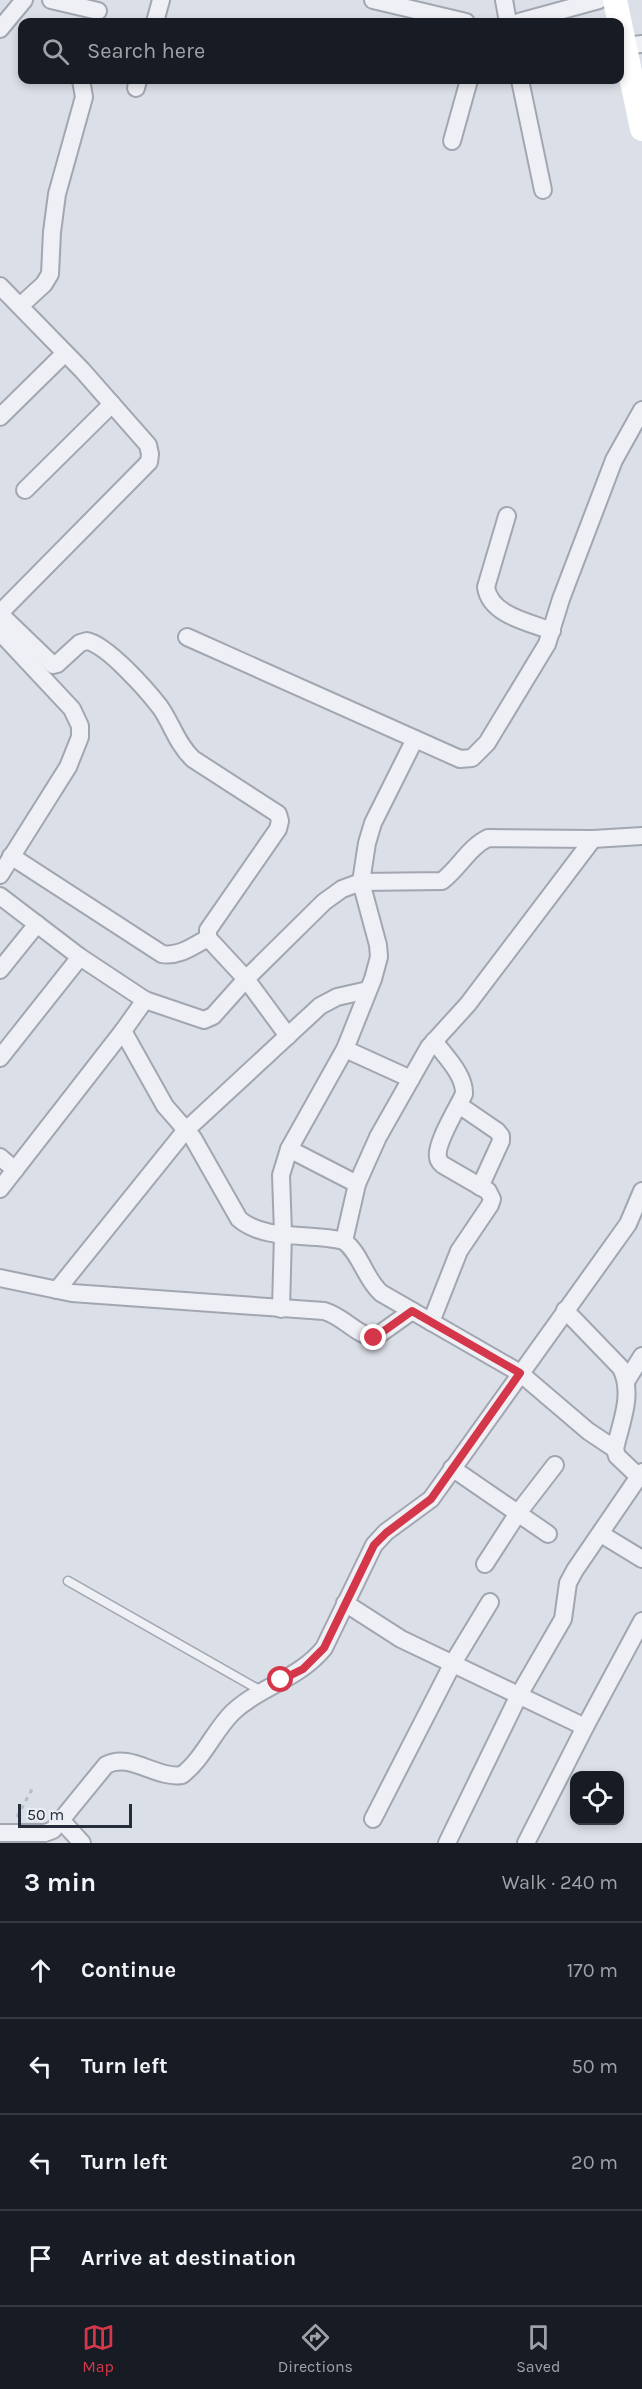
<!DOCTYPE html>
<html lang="en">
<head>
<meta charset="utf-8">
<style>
	:root { --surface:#171b24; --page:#20242c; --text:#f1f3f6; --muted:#9ea1a6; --line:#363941; --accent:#d5374a }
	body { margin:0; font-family:Karla,sans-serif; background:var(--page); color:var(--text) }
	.controls { position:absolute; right:18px; bottom:18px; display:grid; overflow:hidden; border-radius:12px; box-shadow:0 3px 9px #0003 }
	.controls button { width:54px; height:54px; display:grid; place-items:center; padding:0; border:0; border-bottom:2px solid var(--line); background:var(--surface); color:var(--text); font:30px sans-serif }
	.scale { position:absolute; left:18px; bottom:15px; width:114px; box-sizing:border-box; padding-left:6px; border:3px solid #252d3d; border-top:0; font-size:16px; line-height:21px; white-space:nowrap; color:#252d3d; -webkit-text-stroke:4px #eaeef4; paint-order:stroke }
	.stop { position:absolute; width:18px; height:18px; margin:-14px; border:4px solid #d5374a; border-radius:50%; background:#fff }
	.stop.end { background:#d5374a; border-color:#fff; box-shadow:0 2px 6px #0008 }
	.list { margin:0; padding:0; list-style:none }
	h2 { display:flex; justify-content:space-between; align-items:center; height:78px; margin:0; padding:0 24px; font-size:26px }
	h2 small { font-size:20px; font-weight:400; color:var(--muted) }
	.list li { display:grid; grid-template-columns:39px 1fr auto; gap:18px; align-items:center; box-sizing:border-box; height:96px; padding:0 24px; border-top:2px solid var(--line) }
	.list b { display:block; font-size:22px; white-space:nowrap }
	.list em { font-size:20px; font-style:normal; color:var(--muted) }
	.icon { flex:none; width:33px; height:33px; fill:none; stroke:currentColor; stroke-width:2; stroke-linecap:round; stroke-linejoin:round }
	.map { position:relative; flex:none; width:642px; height:1843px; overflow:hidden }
	.search { position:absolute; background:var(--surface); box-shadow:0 3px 9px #0003; left:18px; right:18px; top:18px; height:66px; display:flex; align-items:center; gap:15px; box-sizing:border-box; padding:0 21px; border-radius:12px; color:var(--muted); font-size:22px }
	.sheet { height:462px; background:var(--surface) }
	nav { display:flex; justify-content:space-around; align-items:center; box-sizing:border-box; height:84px; border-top:2px solid var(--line); background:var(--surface); font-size:16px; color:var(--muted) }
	nav a { display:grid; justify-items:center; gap:3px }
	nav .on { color:var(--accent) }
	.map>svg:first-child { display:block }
</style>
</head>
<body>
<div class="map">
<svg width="642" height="1843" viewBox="0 0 642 1843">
	<rect width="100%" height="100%" fill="#dbdfe7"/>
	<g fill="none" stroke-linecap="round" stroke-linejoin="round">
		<defs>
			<polyline id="lane" points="68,1581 263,1692"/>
			<g id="street">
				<polyline points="51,0 98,11"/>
				<polyline points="373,0 466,22"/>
				<polyline points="504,0 508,22"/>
				<polyline points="155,22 161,0"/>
				<polyline points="519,22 599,0"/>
				<polyline points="0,29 24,0"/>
				<polyline points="625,46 642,44"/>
				<polyline points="520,80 543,190"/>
				<polyline points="136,88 138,80"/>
				<polyline points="452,141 469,80"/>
				<polyline points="0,286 82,370 148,445 150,454 149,462 0,613"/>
				<polyline points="20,306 44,284 50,274 52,232 57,194 84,97 81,80"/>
				<polyline points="0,417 65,353"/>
				<polyline points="25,490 112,404"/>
				<path d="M507,516L486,587C490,615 528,622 552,631"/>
				<path d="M0,614L53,665L57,664L80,643L87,641C107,645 146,689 160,707C172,724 177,744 193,759L278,814L280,821L278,829L208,930V938L246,979L288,1036"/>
				<polyline points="0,632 72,709 80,726 80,737 68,767 0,875"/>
				<polyline points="187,637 460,759 472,758 487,743 547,644 561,599 614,460 642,410"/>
				<path d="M11,856L162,954C179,957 193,946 208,938"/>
				<path d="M0,896L80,957L145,1000L204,1020L213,1016L246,979L324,902L342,889L361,882L442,881C459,868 469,847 488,838L593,839L642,836"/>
				<polyline points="0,970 37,924"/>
				<path d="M123,1031L165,1106L193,1138L239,1219C266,1242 311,1232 344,1241C361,1254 365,1279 381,1293L520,1373L588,1431L615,1449"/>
				<polyline points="345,1049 411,1079"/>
				<polyline points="0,1058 80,957"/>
				<polyline points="459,1105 497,1131 501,1136 501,1141 480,1187"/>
				<polyline points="289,1149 357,1184"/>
				<polyline points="0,1157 15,1170"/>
				<polyline points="0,1189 123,1031 145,1000"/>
				<polyline points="344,1241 357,1184 378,1137 429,1047 468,1004 593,839"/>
				<path d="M0,1278L72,1293L324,1311C343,1316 355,1334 374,1338L412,1311"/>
				<polyline points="57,1290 185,1131 320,1006 337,997 368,990"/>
				<polyline points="281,1309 283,1233 281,1175 289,1149 345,1049 373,979 379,957 378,945 361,882 367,843 373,823 415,739"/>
				<path d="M565,1310L621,1368C634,1394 621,1422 615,1449L617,1456L639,1477"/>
				<path d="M431,1322L459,1251L490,1205L492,1199L488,1191L443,1165C440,1162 438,1161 438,1157C435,1144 458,1107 464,1094C465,1075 445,1056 434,1041"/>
				<polyline points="627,1380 642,1356"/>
				<polyline points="452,1468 548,1534"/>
				<polyline points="601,1534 642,1559"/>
				<polyline points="485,1564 518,1513 555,1465"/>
				<polyline points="345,1603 401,1639 585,1727"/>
				<polyline points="373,1819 453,1663 490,1602"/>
				<polyline points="61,1820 82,1843"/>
				<path d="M0,1833H45L53,1830L106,1765C130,1752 156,1779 182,1775C203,1759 214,1731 232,1713C259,1687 299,1679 324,1648L374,1545L386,1532L431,1499L628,1224L642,1191"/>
				<polyline points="447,1843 519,1695 563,1619 568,1583 575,1570 642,1472"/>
				<polyline points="526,1843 585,1727 642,1621"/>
			</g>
		</defs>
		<use href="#lane" stroke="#a1a6b1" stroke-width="11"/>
		<use href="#street" stroke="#a1a6b1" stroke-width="20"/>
		<polyline stroke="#babdc5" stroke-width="3" stroke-dasharray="4.5 4.5" stroke-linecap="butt" points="17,1817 32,1789"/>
		<use href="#lane" stroke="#eef0f5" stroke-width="8"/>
		<use href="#street" stroke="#eef0f5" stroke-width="16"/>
		<polyline stroke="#fff" stroke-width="24" points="615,0 642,129"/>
	</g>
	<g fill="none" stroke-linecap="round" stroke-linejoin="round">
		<polyline stroke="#d5374a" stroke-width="8" points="281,1680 303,1669 324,1648 374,1545 386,1533 431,1499 520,1373 412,1311 374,1338"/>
	</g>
</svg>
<div class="controls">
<button><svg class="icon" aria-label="locate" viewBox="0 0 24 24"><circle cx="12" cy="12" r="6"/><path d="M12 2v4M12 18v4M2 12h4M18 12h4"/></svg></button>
</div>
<div class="scale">50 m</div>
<div class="stop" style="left:281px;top:1680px"></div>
<div class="stop end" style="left:374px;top:1338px"></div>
<div class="search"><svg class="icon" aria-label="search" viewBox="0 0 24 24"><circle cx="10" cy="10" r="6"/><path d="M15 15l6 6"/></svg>Search here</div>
</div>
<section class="sheet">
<h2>3 min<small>Walk · 240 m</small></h2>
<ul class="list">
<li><svg class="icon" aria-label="ahead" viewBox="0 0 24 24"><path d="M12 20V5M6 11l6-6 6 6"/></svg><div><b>Continue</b></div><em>170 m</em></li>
<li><svg class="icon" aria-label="left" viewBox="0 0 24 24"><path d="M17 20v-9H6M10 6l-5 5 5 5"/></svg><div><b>Turn left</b></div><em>50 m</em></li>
<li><svg class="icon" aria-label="left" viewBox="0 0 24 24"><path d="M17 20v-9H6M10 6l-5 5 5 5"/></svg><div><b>Turn left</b></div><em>20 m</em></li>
<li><svg class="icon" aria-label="arrive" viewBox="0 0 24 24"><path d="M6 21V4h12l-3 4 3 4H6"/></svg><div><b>Arrive at destination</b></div></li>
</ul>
</section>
<nav>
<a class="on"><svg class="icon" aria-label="map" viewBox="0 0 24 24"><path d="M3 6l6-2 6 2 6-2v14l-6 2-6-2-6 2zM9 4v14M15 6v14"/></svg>Map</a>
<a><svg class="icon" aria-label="directions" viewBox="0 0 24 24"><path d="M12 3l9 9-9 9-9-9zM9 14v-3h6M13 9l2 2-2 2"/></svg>Directions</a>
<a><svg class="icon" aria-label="saved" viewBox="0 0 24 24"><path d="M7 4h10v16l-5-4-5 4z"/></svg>Saved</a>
</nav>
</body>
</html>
